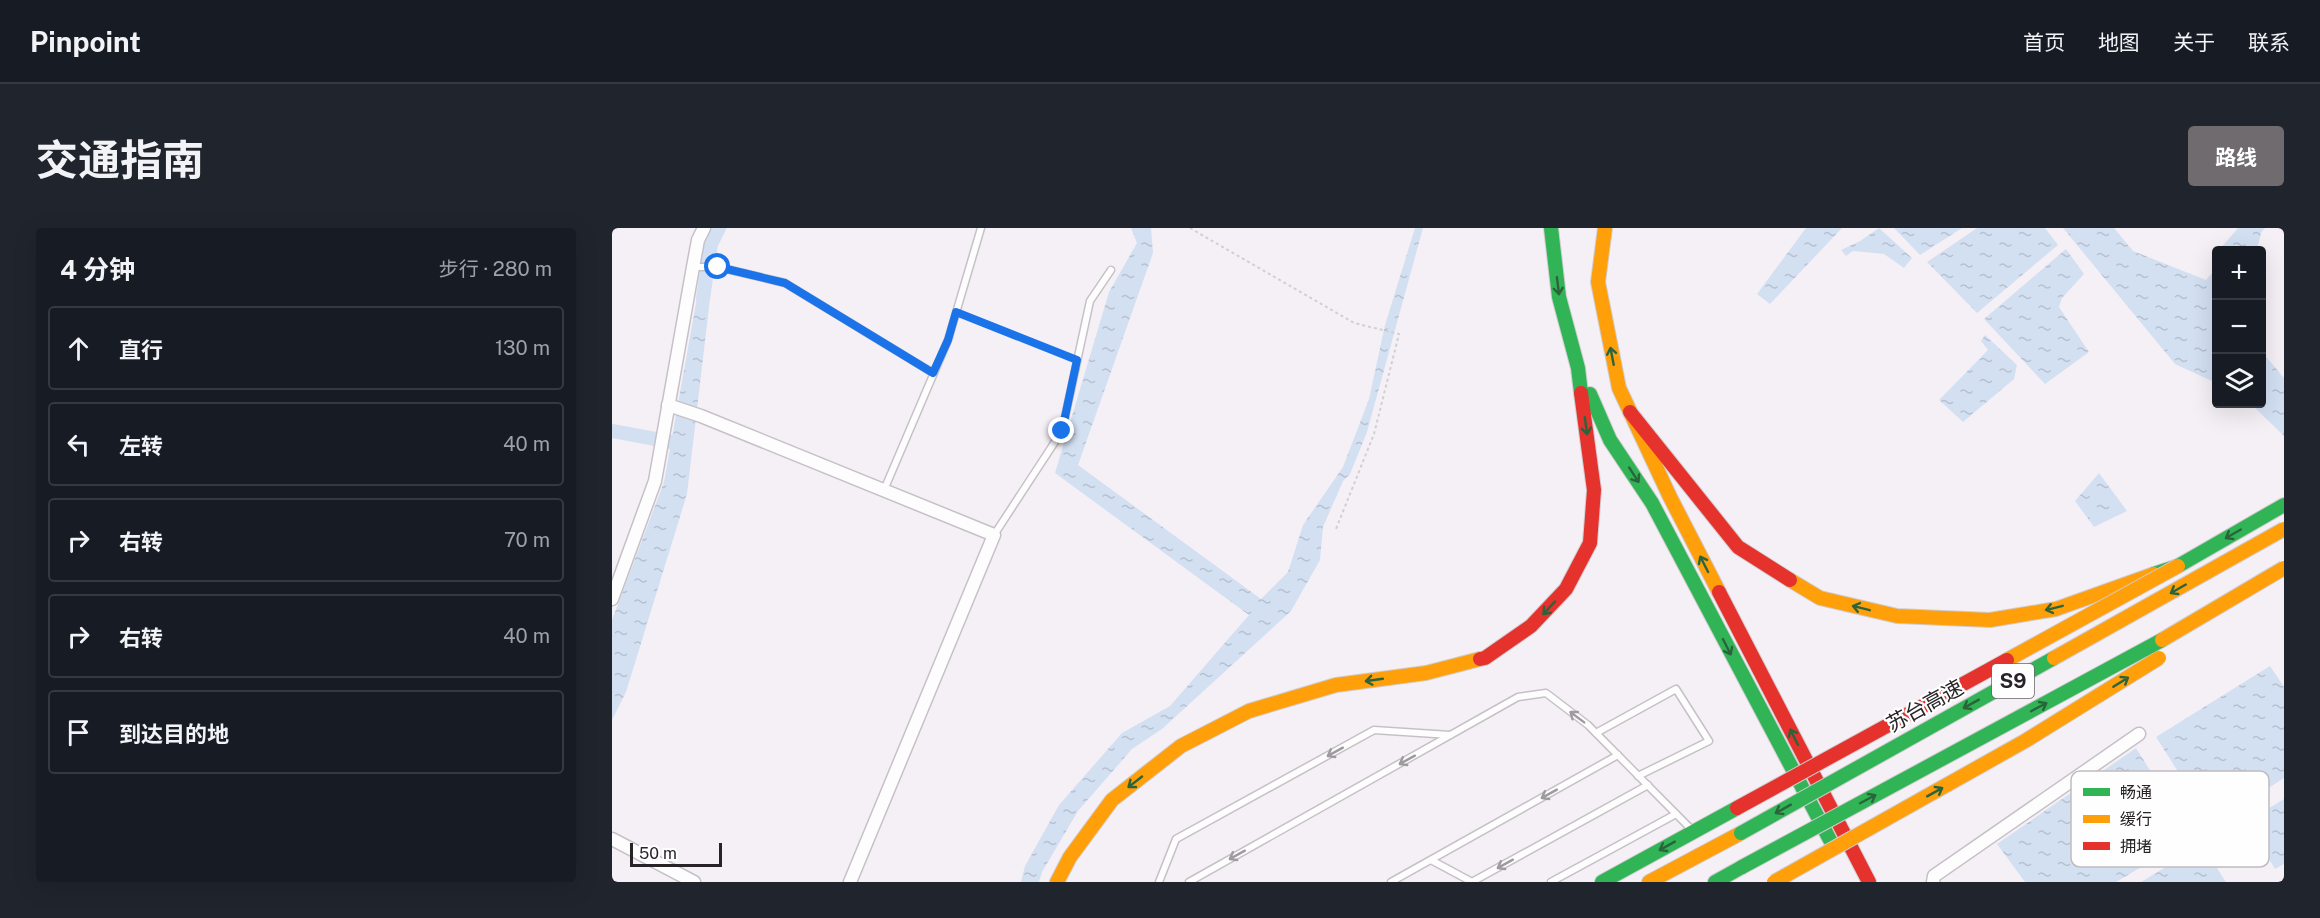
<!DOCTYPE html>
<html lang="zh">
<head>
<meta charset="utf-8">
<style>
	:root { --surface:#171b24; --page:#20242c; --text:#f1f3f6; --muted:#9ea1a6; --line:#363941; --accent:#6f6b6f }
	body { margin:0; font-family:"Public Sans","Noto Sans SC",sans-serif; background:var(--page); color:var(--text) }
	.controls { position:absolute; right:18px; top:18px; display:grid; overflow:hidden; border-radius:6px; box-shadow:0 6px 24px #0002 }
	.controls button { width:54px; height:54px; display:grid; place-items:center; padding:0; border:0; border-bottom:2px solid var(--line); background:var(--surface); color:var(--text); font:30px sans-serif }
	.scale { position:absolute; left:18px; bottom:15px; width:92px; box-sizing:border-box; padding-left:6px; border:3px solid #272327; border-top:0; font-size:16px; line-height:21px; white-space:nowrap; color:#272327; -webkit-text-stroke:4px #fefefe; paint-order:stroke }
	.stop { position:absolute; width:18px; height:18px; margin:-14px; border:4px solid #1a73e8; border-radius:50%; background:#fff }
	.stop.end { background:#1a73e8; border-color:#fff; box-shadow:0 2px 6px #0008 }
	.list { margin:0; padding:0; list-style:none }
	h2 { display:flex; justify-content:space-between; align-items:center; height:78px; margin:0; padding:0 24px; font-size:26px }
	h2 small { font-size:20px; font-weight:400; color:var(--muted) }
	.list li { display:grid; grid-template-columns:39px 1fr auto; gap:18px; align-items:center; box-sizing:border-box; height:84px; margin:0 12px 12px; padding:0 12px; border:2px solid var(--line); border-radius:6px }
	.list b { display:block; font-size:22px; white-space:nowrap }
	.list em { font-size:20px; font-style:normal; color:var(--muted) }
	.icon { flex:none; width:33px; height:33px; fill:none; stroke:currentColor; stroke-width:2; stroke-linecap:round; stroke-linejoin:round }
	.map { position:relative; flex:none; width:1672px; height:654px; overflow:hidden; border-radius:6px }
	header { display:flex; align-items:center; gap:36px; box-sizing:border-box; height:84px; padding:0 30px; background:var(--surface); border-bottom:2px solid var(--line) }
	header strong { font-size:28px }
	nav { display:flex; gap:33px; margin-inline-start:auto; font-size:21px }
	.intro { display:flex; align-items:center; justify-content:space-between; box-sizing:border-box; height:144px; padding:0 36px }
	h1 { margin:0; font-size:42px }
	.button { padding:15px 27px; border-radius:6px; background:var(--accent); color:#fff; font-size:21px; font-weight:700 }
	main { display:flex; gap:36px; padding:0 36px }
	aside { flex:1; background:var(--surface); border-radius:6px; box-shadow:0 6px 24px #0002 }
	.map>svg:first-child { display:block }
</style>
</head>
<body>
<header>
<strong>Pinpoint</strong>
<nav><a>首页</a><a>地图</a><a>关于</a><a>联系</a></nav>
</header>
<div class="intro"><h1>交通指南</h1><a class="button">路线</a></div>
<main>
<aside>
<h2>4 分钟<small>步行 · 280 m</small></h2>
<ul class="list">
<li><svg class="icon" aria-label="ahead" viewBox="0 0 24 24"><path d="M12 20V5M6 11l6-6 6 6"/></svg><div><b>直行</b></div><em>130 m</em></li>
<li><svg class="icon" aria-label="left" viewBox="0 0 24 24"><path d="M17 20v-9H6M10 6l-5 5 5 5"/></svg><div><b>左转</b></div><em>40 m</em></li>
<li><svg class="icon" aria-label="right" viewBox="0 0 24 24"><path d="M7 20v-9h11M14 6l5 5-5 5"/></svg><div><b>右转</b></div><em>70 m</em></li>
<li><svg class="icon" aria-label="right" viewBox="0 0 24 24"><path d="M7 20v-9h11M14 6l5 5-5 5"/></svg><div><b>右转</b></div><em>40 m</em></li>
<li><svg class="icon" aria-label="arrive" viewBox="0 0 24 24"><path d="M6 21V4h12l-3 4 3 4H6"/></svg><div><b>到达目的地</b></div></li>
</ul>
</aside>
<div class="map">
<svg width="1672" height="654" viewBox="0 0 1672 654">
	<defs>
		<pattern id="water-ripples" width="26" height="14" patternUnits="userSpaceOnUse" patternTransform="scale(1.5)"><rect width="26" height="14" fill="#d3e0f2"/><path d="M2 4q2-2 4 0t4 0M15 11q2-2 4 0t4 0" fill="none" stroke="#b5c0d0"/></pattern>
	</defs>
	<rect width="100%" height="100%" fill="#f5f0f5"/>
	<g fill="url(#water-ripples)">
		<polygon points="519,0 539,0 541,25 466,237 649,371 676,344 691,297 731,239 757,171 773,97 803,0 811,0 755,204 738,246 731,253 711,299 708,332 679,383 550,501 520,521 466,583 430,644 427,654 409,654 413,638 447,577 510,505 558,478 637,387 443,245 497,64 525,15"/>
		<polygon points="1194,0 1230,0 1158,76 1145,66"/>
		<polygon points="1267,0 1300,30 1292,40 1272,26 1241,23 1234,28 1229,22 1248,13"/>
		<polygon points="1282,0 1350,0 1308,27"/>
		<polygon points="1365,0 1433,0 1446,17 1365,85 1315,34"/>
		<polygon points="1451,0 1502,0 1521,23 1594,52 1603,42 1602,28 1604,26 1604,155 1563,136"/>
		<polygon points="1626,0 1653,0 1649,5 1645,22 1607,22"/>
		<polygon points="1454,21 1472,46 1450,70 1447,79 1477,124 1433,156 1372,91"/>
		<polygon points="88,53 100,54 75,266 14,464 0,492 0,392 52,254"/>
		<polygon points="1373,107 1405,137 1402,151 1351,194 1327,172 1376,122 1369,113"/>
		<polygon points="1650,124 1672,150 1672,208 1639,176 1650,176"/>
		<polygon points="1487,245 1515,283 1482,299 1463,273"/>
		<polygon points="1658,438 1672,459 1672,550 1600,597 1544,509"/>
		<polygon points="1524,520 1580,609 1504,654 1413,654 1385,616"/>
		<polygon points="1672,571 1672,636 1663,641 1634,594"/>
		<polygon points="1590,617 1614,654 1529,654"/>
	</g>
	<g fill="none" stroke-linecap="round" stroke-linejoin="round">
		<g stroke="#d3e0f2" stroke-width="14">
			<polyline points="91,70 99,16 107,0"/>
			<polyline points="0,203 70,216"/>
		</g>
		<defs>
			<g id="lane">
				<polyline points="81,39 106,39 173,55 321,145"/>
				<polyline points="272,262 336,112 369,0"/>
				<polyline points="382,307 450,203 478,73 499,42"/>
				<polyline points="984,505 1064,461 1097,513 1026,548"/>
				<polyline points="819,632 860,654"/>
				<polyline points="547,654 564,611 762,502 838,507"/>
				<polyline points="577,654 906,469 934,465 976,497 1079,601"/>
				<polyline points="779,654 1006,527"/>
				<polyline points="860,654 1036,557"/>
				<polyline points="939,654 1064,586"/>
			</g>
			<g id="street">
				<polyline points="56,177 89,188 382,307 238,654"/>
				<polyline points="0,371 43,253 81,39 86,12 92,0"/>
				<polyline points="0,611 82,654"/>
				<polyline points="1321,654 1322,648 1527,506"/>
			</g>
			<g id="fast">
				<polyline points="939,0 947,69 966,140 969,165"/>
				<polyline points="978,166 998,212 1040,275 1218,612"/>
				<polyline points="1542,346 1566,338 1672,277"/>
				<polyline points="990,654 1125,580"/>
				<polyline points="1103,654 1130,639"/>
			</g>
			<g id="slow">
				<polyline points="993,0 986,54 1007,160 1058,269 1107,364"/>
				<polyline points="1178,352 1208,370 1285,388 1378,392 1444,381 1542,346"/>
				<polyline points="445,654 458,629 500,572 569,518 637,483 724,457 814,445 868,431"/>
				<polyline points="1037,654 1129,605"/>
			</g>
			<g id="jam">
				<polyline points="1018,184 1126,319 1178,352"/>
				<polyline points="1107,364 1257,654"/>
				<polyline points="868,431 873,430 919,398 954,361 978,315 982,262 969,165"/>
			</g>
		</defs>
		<use href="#lane" stroke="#c6c1c6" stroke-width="9"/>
		<use href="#street" stroke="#c6c1c6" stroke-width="15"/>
		<use href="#fast" stroke="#d0cdd0" stroke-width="16"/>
		<use href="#slow" stroke="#d0cdd0" stroke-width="16"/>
		<use href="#jam" stroke="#d0cdd0" stroke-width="16"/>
		<g stroke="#d1cfd1" stroke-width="2" stroke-dasharray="3 3" stroke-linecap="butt">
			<polyline points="578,0 742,95 787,106 762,206 724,301"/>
			<polyline points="353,88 456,129"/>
		</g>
		<use href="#lane" stroke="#fefdfe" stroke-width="6"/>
		<use href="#street" stroke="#fefdfe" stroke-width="12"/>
		<use href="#fast" stroke="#30b455" stroke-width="14"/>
		<use href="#slow" stroke="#ff9f0a" stroke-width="14"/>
		<use href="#jam" stroke="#e5322d" stroke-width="14"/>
		<defs>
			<g id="fast-bridge">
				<polyline points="1129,605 1442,430"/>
				<polyline points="1130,639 1550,412"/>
			</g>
			<g id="slow-bridge">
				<polyline points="1550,412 1672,340"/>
				<polyline points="1442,430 1672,301"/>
				<polyline points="1395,432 1566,338"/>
				<polyline points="1162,654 1413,513 1547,430"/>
			</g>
			<polyline id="jam-bridge" points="1125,580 1395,432"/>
		</defs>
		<use href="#fast-bridge" stroke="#d0cdd0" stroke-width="16" stroke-linecap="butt"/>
		<use href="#slow-bridge" stroke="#d0cdd0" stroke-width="16" stroke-linecap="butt"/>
		<use href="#jam-bridge" stroke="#d0cdd0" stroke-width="16" stroke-linecap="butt"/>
		<use href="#fast-bridge" stroke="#30b455" stroke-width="14"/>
		<use href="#slow-bridge" stroke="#ff9f0a" stroke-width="14"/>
		<use href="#jam-bridge" stroke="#e5322d" stroke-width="14"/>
	</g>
	<defs><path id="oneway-shaft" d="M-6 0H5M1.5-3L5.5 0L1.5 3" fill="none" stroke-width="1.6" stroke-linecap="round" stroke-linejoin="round" transform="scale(1.5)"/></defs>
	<g stroke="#2b643c">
		<use href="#oneway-shaft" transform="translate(946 58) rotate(83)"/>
		<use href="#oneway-shaft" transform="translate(1000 128) rotate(-101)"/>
		<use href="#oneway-shaft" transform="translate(974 198) rotate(82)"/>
		<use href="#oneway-shaft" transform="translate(1022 247) rotate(57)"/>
		<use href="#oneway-shaft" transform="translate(1621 306) rotate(150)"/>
		<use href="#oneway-shaft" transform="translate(1092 336) rotate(-117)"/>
		<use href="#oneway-shaft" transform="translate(1566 361) rotate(150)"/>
		<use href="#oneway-shaft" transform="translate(937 380) rotate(133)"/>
		<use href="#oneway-shaft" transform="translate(1249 380) rotate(-166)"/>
		<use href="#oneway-shaft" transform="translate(1442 380) rotate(166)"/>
		<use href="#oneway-shaft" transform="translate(1115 419) rotate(63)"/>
		<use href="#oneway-shaft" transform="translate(762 452) rotate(172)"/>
		<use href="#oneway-shaft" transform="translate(1509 454) rotate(-32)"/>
		<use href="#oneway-shaft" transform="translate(1359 476) rotate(151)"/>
		<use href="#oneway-shaft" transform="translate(1427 479) rotate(-28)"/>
		<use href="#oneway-shaft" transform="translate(1182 509) rotate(-117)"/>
		<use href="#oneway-shaft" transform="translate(523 554) rotate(142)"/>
		<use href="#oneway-shaft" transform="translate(1323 564) rotate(-29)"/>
		<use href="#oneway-shaft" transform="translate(1256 571) rotate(-28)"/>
		<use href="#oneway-shaft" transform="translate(1171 581) rotate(151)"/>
		<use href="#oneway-shaft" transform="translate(1055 618) rotate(151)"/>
	</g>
	<g stroke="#9d9b9d">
		<use href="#oneway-shaft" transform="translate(965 489) rotate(-143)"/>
		<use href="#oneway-shaft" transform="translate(723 524) rotate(151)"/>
		<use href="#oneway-shaft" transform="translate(795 532) rotate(151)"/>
		<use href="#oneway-shaft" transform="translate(937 566) rotate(151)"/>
		<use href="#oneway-shaft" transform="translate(625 627) rotate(151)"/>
		<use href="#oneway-shaft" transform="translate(893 636) rotate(151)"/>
	</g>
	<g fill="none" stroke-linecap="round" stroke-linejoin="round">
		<polyline stroke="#1a73e8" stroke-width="8" points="106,39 173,55 321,145 336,112 344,84 465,132 450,203"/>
	</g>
	<g text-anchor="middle" stroke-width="4.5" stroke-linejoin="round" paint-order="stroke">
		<rect fill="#fefefe" stroke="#686568" stroke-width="1.5" x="1380" y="436" width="42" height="34" rx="4.5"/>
		<g font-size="20" font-weight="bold" fill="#272327">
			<text x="1401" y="460">S9</text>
		</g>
		<g font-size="21" fill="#272327" stroke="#fefefe">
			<text transform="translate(1313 478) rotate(-29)" y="7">苏台高速</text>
		</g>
	</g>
	<rect x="1459" y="543" width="198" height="96" rx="9" fill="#fefefe" stroke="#bebcbe" stroke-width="1.5"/>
	<rect x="1471" y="560" width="27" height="8" fill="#30b455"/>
	<rect x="1471" y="587" width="27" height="8" fill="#ff9f0a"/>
	<rect x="1471" y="614" width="27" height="8" fill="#e5322d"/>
	<g font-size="16" fill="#272327">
		<text x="1508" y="570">畅通</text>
		<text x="1508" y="597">缓行</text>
		<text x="1508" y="624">拥堵</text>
	</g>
</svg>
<div class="controls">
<button>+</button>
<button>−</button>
<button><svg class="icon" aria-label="layers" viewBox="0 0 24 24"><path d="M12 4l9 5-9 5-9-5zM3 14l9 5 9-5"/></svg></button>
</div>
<div class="scale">50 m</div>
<div class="stop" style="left:106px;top:39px"></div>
<div class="stop end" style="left:450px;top:203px"></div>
</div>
</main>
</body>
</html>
